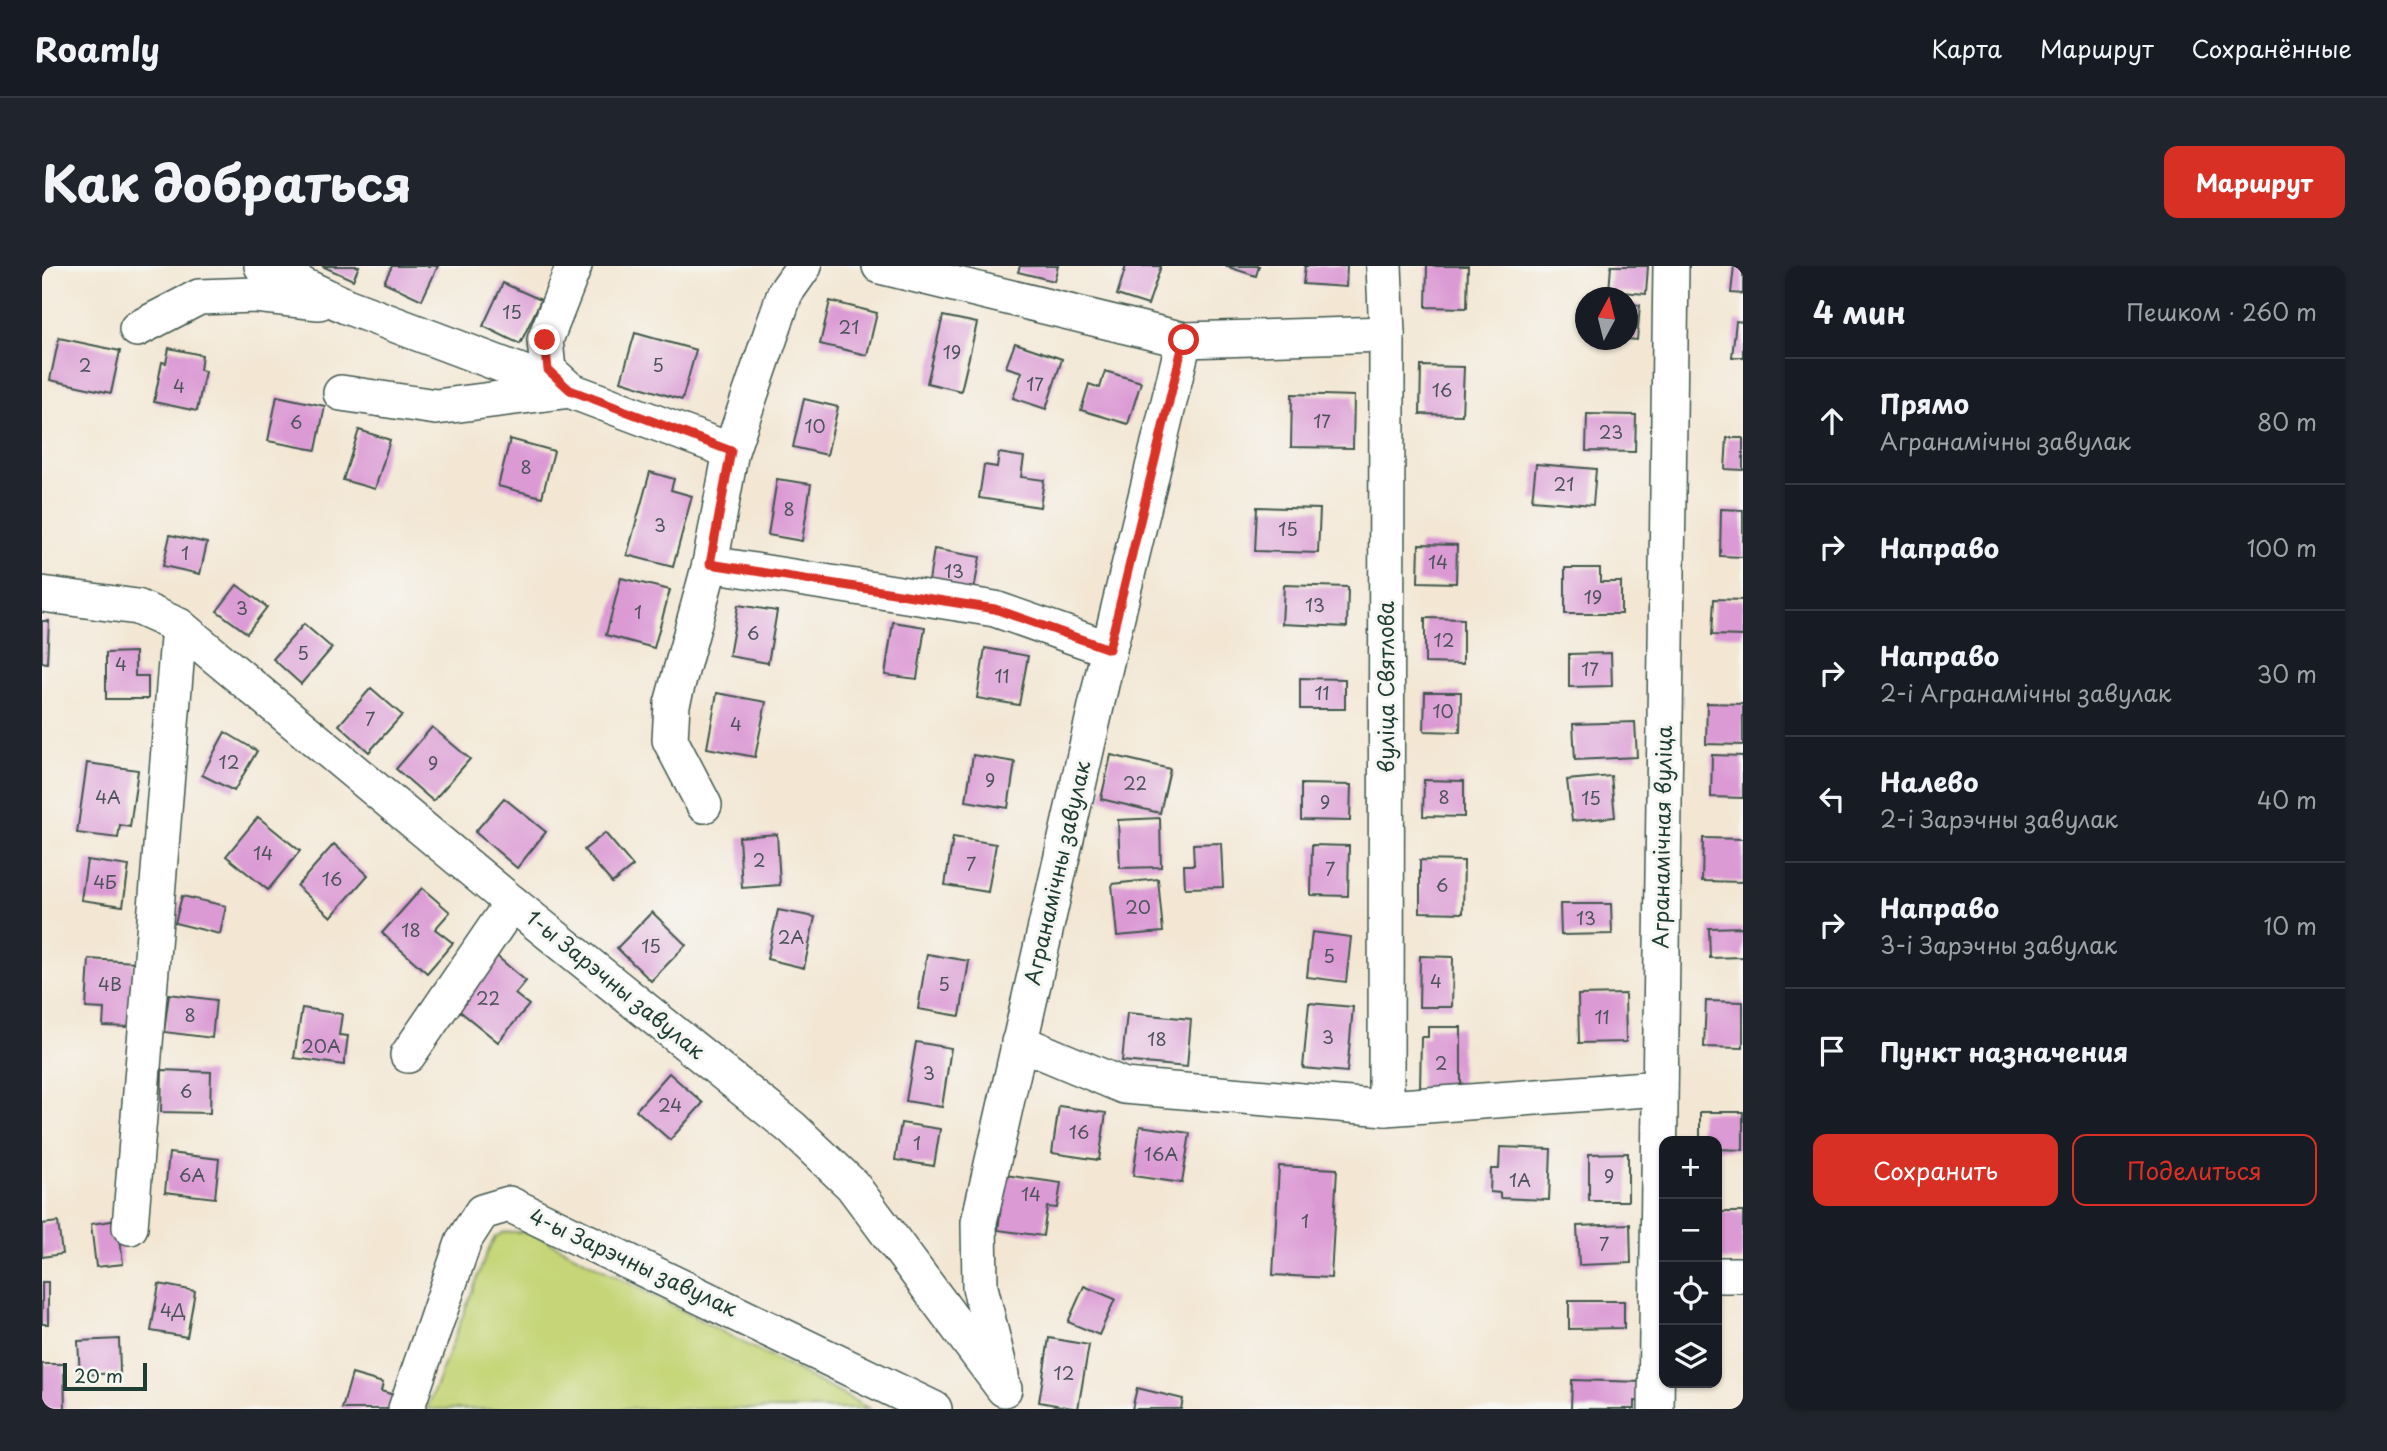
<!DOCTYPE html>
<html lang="ru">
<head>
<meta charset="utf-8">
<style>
	:root { --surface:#171b24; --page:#20242c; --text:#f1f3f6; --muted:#9ea1a6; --line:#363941; --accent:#d93025 }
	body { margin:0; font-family:"Playpen Sans",sans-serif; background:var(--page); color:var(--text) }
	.controls { position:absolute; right:21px; bottom:21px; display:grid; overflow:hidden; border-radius:14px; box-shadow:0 2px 5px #0004 }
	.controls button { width:63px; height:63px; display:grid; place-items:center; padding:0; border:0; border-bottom:2px solid var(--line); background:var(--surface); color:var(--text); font:35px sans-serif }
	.compass { position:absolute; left:1533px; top:21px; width:63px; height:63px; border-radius:50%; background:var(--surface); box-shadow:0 2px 5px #0004; rotate:7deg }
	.scale { position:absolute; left:21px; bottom:18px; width:84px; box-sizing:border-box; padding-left:7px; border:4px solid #1f3d34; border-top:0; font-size:19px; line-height:24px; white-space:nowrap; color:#1f3d34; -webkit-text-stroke:5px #f6f6f2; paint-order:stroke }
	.stop { position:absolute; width:21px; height:21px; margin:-16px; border:5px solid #d93025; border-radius:50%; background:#fff }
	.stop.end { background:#d93025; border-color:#fff; box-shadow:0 2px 7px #0008 }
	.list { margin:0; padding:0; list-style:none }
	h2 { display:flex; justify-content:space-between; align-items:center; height:91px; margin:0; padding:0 28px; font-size:30px }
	h2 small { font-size:23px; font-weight:400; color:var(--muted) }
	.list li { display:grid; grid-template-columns:46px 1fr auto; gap:21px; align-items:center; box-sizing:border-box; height:126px; padding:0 28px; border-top:2px solid var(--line) }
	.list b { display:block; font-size:26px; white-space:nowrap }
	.list p { margin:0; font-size:23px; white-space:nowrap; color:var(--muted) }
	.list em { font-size:23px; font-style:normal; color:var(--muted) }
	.actions { display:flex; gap:14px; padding:21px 28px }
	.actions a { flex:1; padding:16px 0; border:2px solid var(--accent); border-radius:14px; text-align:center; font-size:24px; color:var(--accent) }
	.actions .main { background:var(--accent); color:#fff }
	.icon { flex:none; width:38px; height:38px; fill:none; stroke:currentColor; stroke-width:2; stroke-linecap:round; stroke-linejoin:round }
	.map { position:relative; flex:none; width:1701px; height:1143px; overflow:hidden; border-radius:14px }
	header { display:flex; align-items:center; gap:42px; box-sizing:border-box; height:98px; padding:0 35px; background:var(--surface); border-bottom:2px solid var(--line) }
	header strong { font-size:33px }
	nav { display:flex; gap:38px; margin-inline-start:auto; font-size:24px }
	.intro { display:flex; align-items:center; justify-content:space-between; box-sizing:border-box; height:168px; padding:0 42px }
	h1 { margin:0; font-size:49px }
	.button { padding:18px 32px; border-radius:14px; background:var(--accent); color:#fff; font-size:24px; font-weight:700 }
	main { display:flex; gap:42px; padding:0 42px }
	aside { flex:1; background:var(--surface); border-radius:14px; box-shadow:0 2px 5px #0004 }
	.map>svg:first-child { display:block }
</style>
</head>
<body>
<header>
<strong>Roamly</strong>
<nav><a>Карта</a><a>Маршрут</a><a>Сохранённые</a></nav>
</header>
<div class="intro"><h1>Как добраться</h1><a class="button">Маршрут</a></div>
<main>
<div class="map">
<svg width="1701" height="1143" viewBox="0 0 1701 1143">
	<rect width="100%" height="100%" fill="#f6f6f2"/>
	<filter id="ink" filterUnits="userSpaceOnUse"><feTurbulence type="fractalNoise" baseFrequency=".0143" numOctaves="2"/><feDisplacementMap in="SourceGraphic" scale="14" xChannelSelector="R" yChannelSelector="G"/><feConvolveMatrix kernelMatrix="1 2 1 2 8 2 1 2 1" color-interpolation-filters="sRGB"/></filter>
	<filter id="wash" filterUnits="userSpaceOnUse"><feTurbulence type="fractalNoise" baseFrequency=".00686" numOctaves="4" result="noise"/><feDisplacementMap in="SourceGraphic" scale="28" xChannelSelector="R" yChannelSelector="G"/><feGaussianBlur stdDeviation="1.57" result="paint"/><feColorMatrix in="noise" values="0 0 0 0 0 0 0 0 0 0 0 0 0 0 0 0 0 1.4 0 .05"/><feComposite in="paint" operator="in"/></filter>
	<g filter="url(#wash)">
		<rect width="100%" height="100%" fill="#f3e7d4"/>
		<polygon fill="#c5d577" stroke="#728956" stroke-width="2" points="462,966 489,966 828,1143 385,1143 445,987 453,971"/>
		<g id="blocks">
			<g fill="#db9ad4">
				<polygon points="280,0 317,0 311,14"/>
				<polygon points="350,0 396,0 380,34 342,16"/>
				<polygon points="978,0 1016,0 1012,15 976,6"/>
				<polygon points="1084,0 1119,0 1106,39 1075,29"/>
				<polygon points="1183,0 1217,0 1214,10"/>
				<polygon points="1263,0 1305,0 1304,21 1261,18"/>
				<polygon points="1385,0 1426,0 1425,42 1384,41"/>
				<polygon points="1569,0 1606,0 1604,28 1567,25"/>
				<polygon points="1692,0 1701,0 1701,28 1689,27"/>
				<polygon points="461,17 499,34 478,78 441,60"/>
				<polygon points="788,35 835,47 825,89 778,78"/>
				<polygon points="1586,38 1598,39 1595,74 1586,73"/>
				<polygon points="901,50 935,57 919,125 885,117"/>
				<polygon points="1694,55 1701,56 1701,91 1690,91"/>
				<polygon points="593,67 654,84 640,134 579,115"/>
				<polygon points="17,72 78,85 69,127 8,114"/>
				<polygon points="973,77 1020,93 1004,143 971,132 980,106 964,101"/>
				<polygon points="127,82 160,89 158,104 163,105 155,145 112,136 120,96 124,97"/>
				<polygon points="1379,100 1422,101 1420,149 1378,148"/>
				<polygon points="1063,105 1099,116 1086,158 1039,144 1047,118 1058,122"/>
				<polygon points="1250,128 1312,130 1311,182 1249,181"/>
				<polygon points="235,130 283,140 274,184 226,175"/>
				<polygon points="762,133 796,141 785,189 751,181"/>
				<polygon points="1545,148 1594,149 1593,186 1544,185"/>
				<polygon points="317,164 348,174 333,223 301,214"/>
				<polygon points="1685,172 1701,172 1701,204 1683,203"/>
				<polygon points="468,173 512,185 500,231 456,220"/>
				<polygon points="957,187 982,191 979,211 1002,214 998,241 937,232 942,199 955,201"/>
				<polygon points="1494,198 1554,203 1551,239 1490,234"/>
				<polygon points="608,206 632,213 629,224 650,230 631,301 585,289"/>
				<polygon points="735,213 769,218 760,275 726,269"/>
				<polygon points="1215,241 1278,243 1276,287 1213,285"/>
				<polygon points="1679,243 1701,244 1701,291 1678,290"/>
				<polygon points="128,269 165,277 158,308 121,300"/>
				<polygon points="1377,278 1415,279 1414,317 1376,316"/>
				<polygon points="892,283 938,291 931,329 886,321"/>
				<polygon points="1523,302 1558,302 1558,316 1579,316 1579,348 1523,348"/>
				<polygon points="579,312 628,324 612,382 564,369"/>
				<polygon points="195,319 225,341 205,367 175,345"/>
				<polygon points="1242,319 1306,321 1305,361 1240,358"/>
				<polygon points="1672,333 1701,334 1701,370 1670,369"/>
				<polygon points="696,339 735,345 726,397 687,390"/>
				<polygon points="1383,352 1421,353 1421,398 1383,397"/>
				<polygon points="0,355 7,355 5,397 0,396"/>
				<polygon points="851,356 883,361 875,413 843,409"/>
				<polygon points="262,358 290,382 259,418 231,393"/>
				<polygon points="943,382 986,390 977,439 935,432"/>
				<polygon points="93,386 93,410 106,410 106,433 64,433 64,387"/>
				<polygon points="1569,387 1570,420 1527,421 1527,388"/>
				<polygon points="1258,412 1303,413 1303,443 1258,443"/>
				<polygon points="329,422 360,449 327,486 297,459"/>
				<polygon points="1383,426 1419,426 1418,466 1382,465"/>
				<polygon points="675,427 724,436 713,491 665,482"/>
				<polygon points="1665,437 1701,438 1701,479 1664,478"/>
				<polygon points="1593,456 1595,491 1533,494 1531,458"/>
				<polygon points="390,461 428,493 391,535 354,503"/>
				<polygon points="183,466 215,485 192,525 160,509"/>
				<polygon points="931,489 973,496 966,542 924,535"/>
				<polygon points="1069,489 1128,503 1118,547 1059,533"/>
				<polygon points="1670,489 1701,490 1701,532 1669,531"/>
				<polygon points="45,497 96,504 88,561 78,559 76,572 35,567"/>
				<polygon points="1569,510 1573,551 1530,555 1525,514"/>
				<polygon points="1382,514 1422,515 1422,551 1381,550"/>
				<polygon points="1259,518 1309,519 1308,555 1259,554"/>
				<polygon points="462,532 504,566 475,602 433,566"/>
				<polygon points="216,551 258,585 226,624 184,590"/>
				<polygon points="1118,552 1119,601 1078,602 1076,554"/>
				<polygon points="563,567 591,600 570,617 542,584"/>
				<polygon points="735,568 738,619 700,622 697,571"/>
				<polygon points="911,571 954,578 946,626 903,619"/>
				<polygon points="1661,572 1701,573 1701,616 1660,615"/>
				<polygon points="1179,577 1181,621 1143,622 1142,599 1152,599 1151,578"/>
				<polygon points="292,578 326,609 289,651 255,620"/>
				<polygon points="1270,579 1307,580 1306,630 1269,629"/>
				<polygon points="45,594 87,600 81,640 39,634"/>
				<polygon points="1378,594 1422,595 1421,647 1378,646"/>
				<polygon points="1116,613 1121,666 1075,670 1070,618"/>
				<polygon points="380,622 408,646 393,663 411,677 385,707 340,667"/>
				<polygon points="140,630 184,640 178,668 133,657"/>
				<polygon points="1518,638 1569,638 1570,668 1519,669"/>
				<polygon points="736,644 773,651 762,702 725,693"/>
				<polygon points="610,646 644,679 609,715 575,682"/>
				<polygon points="1701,661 1701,691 1668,692 1667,662"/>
				<polygon points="1270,666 1309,671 1304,716 1265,711"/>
				<polygon points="451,687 484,715 473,728 487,739 456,776 409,738"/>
				<polygon points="885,688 927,695 918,750 876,743"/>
				<polygon points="1378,690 1411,691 1410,741 1377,741"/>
				<polygon points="47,693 92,696 89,761 61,760 62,743 44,742"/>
				<polygon points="127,728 174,734 170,772 122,766"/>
				<polygon points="1583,728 1584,776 1537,777 1536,729"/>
				<polygon points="1664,735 1701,736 1701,782 1662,781"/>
				<polygon points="1267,737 1311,741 1305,806 1261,802"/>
				<polygon points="260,742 300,748 297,769 306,770 302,799 252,792"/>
				<polygon points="1085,747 1149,753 1145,801 1080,795"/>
				<polygon points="1386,761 1419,761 1419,825 1378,825 1379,771 1386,771"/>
				<polygon points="874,776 909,782 900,841 864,835"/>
				<polygon points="120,804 169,806 168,847 119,846"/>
				<polygon points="627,807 661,837 628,874 594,844"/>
				<polygon points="1017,840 1064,847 1057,894 1010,887"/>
				<polygon points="1658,846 1701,846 1701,884 1675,883 1675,875 1658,875"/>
				<polygon points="859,857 898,863 892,900 853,894"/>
				<polygon points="1098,860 1148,867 1140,917 1091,910"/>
				<polygon points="1458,881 1509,883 1507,934 1458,932 1458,927 1448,926 1449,903 1457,903"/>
				<polygon points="127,887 177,893 173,932 123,926"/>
				<polygon points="1586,887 1586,935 1547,935 1547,888"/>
				<polygon points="1237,900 1295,903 1289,1012 1231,1009"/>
				<polygon points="963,909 1019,917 1015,942 1005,941 1001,970 956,964"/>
				<polygon points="1675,946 1701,946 1701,995 1675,994"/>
				<polygon points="76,954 81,998 54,1001 49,958"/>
				<polygon points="16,956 20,988 0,991 0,958"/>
				<polygon points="1588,958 1589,997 1537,999 1535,960"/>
				<rect x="0" y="1016" width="6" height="42"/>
				<polygon points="117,1018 153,1025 145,1071 109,1065"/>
				<polygon points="1042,1020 1073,1033 1057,1069 1026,1056"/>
				<polygon points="1527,1035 1582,1035 1582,1062 1527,1063"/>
				<polygon points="1007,1072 1047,1079 1036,1143 997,1136"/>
				<polygon points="77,1073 78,1107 38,1109 36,1075"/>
				<polygon points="0,1098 22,1098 23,1143 0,1143"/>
				<polygon points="310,1108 341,1117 339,1125 352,1129 348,1143 300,1143"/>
				<polygon points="1530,1114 1603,1116 1603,1136 1593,1135 1593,1143 1529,1143"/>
				<polygon points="1095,1122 1141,1133 1139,1143 1090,1143"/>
			</g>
		</g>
	</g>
	<g filter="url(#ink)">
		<use href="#blocks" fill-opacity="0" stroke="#3f564c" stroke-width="2"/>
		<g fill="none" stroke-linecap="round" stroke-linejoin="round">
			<defs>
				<g id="minor">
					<polyline points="220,0 304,40 689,185"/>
					<polyline points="838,0 1142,74 1345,68"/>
					<polyline points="1342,0 1345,68 1344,842"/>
					<polyline points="95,63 157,31 213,29 277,36"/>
					<polyline points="528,124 506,104 503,74 532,0"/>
					<polyline points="299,127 394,141 521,125"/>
					<polyline points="668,298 953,343 1067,383"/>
					<polyline points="0,328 95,341 137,360 470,637 750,862 810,919 962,1123"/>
					<polyline points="662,539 628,474 630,438 668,298 689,185 743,27 762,0"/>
					<polyline points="977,776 1082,820 1344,842 1618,822"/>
					<polyline points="366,789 470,637"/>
					<polyline points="88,961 137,360"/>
					<polyline points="1675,1009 1701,1009"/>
					<polyline points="959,1109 938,1021 937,956 1067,383 1142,74"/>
					<polyline points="364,1143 422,974 440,946 467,938 892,1143"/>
					<polyline points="1614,1143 1629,0"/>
				</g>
			</defs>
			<use href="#minor" stroke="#3f564c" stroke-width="38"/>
			<use href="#minor" stroke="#fff" stroke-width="35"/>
		</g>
	</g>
	<g fill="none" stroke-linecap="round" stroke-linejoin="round" filter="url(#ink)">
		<polyline stroke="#d93025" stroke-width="9" points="503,74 506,104 528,124 689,185 668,298 953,343 1067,383 1142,74"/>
	</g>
	<g text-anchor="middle" stroke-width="6" stroke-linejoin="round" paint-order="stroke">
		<g font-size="18" fill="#4e545c">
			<text x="470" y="53">15</text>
			<text x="807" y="68">21</text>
			<text x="910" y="93">19</text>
			<text x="43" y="106">2</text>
			<text x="616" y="106">5</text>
			<text x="993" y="125">17</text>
			<text x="137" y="127">4</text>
			<text x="1400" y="131">16</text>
			<text x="1280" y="162">17</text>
			<text x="254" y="163">6</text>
			<text x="773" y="167">10</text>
			<text x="1569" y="173">23</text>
			<text x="484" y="208">8</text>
			<text x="1522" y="225">21</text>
			<text x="747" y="250">8</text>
			<text x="618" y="266">3</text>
			<text x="1246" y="270">15</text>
			<text x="143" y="294">1</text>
			<text x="1396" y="303">14</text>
			<text x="912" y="312">13</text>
			<text x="1551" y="338">19</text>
			<text x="1273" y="346">13</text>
			<text x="200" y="349">3</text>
			<text x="596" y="353">1</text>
			<text x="711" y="374">6</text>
			<text x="1402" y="381">12</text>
			<text x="261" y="394">5</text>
			<text x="79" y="405">4</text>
			<text x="1548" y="410">17</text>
			<text x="960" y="417">11</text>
			<text x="1280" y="434">11</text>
			<text x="1401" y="452">10</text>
			<text x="328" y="460">7</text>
			<text x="694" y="465">4</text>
			<text x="187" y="503">12</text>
			<text x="391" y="504">9</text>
			<text x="948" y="521">9</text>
			<text x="1093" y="524">22</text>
			<text x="66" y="538">4А</text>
			<text x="1402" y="538">8</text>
			<text x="1549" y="539">15</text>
			<text x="1283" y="543">9</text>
			<text x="221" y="594">14</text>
			<text x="717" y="601">2</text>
			<text x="929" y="605">7</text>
			<text x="1288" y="610">7</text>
			<text x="290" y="620">16</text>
			<text x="63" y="623">4Б</text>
			<text x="1400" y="626">6</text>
			<text x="1096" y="648">20</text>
			<text x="1544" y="659">13</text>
			<text x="369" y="671">18</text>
			<text x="749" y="678">2А</text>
			<text x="609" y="687">15</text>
			<text x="1287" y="697">5</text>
			<text x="1394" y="722">4</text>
			<text x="68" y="725">4В</text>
			<text x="902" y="725">5</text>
			<text x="446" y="739">22</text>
			<text x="148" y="756">8</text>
			<text x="1560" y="758">11</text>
			<text x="1286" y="778">3</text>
			<text x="1115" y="780">18</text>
			<text x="279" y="787">20А</text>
			<text x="1399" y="804">2</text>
			<text x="887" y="814">3</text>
			<text x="144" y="832">6</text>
			<text x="628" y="846">24</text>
			<text x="1037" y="873">16</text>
			<text x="875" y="884">1</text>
			<text x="1119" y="895">16А</text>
			<text x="150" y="916">6А</text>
			<text x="1567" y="917">9</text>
			<text x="1478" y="921">1А</text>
			<text x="989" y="935">14</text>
			<text x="1263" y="962">1</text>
			<text x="1562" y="985">7</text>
			<text x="131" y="1051">4Д</text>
			<text x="1022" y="1114">12</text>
		</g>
		<g font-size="21" fill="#1f3d34" stroke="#f6f6f2">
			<text transform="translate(1345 421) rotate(-90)" y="7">вуліца Святлова</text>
			<text transform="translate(1621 571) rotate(-89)" y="7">Агранамічная вуліца</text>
			<text transform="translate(1016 607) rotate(-77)" y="7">Агранамічны завулак</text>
			<text transform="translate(573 719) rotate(39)" y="7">1-ы Зарэчны завулак</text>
			<text transform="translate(591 997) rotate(25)" y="7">4-ы Зарэчны завулак</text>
		</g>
	</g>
</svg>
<div class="controls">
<button>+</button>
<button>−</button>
<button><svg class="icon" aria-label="locate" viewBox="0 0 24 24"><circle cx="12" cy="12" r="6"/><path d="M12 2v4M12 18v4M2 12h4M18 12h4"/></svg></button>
<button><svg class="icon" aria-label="layers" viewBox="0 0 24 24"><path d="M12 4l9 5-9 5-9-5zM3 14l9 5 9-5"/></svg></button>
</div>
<svg class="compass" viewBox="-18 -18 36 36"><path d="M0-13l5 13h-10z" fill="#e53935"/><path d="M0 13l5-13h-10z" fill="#9ea1a6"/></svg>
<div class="scale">20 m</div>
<div class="stop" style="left:1142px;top:74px"></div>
<div class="stop end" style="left:503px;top:74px"></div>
</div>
<aside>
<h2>4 мин<small>Пешком · 260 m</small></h2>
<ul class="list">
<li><svg class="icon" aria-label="ahead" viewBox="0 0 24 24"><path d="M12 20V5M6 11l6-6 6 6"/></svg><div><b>Прямо</b><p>Агранамічны завулак</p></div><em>80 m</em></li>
<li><svg class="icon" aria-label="right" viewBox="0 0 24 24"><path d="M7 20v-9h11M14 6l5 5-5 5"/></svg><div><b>Направо</b></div><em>100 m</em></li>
<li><svg class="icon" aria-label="right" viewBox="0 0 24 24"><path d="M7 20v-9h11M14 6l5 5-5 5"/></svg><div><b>Направо</b><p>2-і Агранамічны завулак</p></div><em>30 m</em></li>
<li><svg class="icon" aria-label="left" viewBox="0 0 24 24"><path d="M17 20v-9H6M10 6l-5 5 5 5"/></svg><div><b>Налево</b><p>2-і Зарэчны завулак</p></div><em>40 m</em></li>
<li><svg class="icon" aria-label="right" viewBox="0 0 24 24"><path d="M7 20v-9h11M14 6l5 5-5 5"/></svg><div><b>Направо</b><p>3-і Зарэчны завулак</p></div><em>10 m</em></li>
<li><svg class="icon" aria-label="arrive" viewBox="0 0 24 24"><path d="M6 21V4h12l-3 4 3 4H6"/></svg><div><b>Пункт назначения</b></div></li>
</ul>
<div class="actions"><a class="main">Сохранить</a><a>Поделиться</a></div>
</aside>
</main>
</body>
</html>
